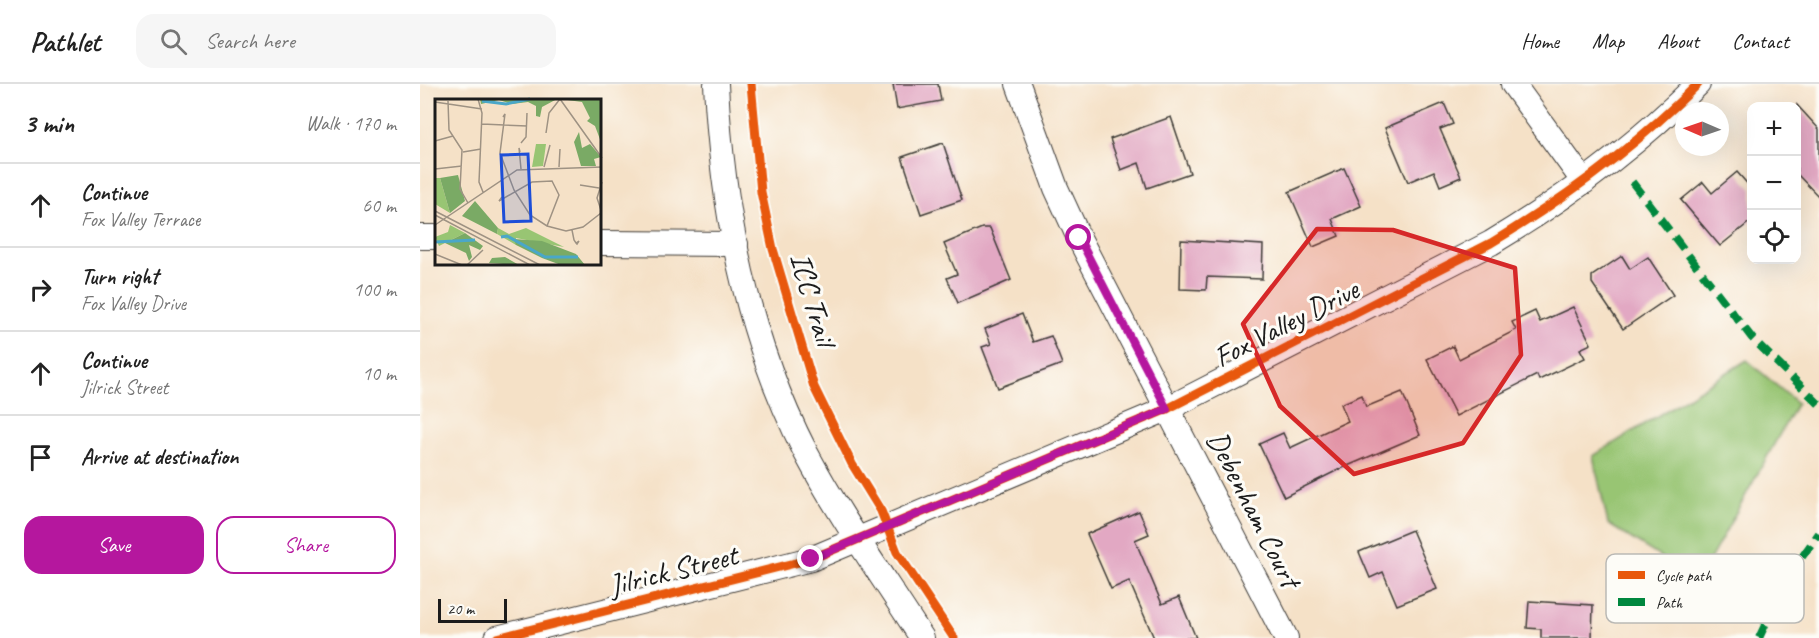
<!DOCTYPE html>
<html lang="en">
<head>
<meta charset="utf-8">
<style>
	:root { --surface:#fff; --page:#f6f6f6; --text:#222; --muted:#767676; --line:#e0e0e0; --accent:#b5179e }
	body { margin:0; font-family:Caveat,sans-serif; background:var(--page); color:var(--text) }
	.controls { position:absolute; right:18px; top:18px; display:grid; overflow:hidden; border-radius:12px; box-shadow:0 6px 24px #0002 }
	.controls button { width:54px; height:54px; display:grid; place-items:center; padding:0; border:0; border-bottom:2px solid var(--line); background:var(--surface); color:var(--text); font:30px sans-serif }
	.compass { position:absolute; left:1255px; top:18px; width:54px; height:54px; border-radius:50%; background:var(--surface); box-shadow:0 6px 24px #0002; rotate:272deg }
	.scale { position:absolute; left:18px; bottom:15px; width:69px; box-sizing:border-box; padding-left:6px; border:3px solid #1c1c1c; border-top:0; font-size:16px; line-height:21px; white-space:nowrap; color:#1c1c1c; -webkit-text-stroke:4px #fdfcf7; paint-order:stroke }
	.stop { position:absolute; width:18px; height:18px; margin:-14px; border:4px solid #b5179e; border-radius:50%; background:#fff }
	.stop.end { background:#b5179e; border-color:#fff; box-shadow:0 2px 6px #0008 }
	.list { margin:0; padding:0; list-style:none }
	h2 { display:flex; justify-content:space-between; align-items:center; height:78px; margin:0; padding:0 24px; font-size:26px }
	h2 small { font-size:20px; font-weight:400; color:var(--muted) }
	.list li { display:grid; grid-template-columns:39px 1fr auto; gap:18px; align-items:center; box-sizing:border-box; height:84px; padding:0 24px; border-top:2px solid var(--line) }
	.list b { display:block; font-size:22px; white-space:nowrap }
	.list p { margin:0; font-size:20px; white-space:nowrap; color:var(--muted) }
	.list em { font-size:20px; font-style:normal; color:var(--muted) }
	.actions { display:flex; gap:12px; padding:18px 24px }
	.actions a { flex:1; padding:14px 0; border:2px solid var(--accent); border-radius:18px; text-align:center; font-size:21px; color:var(--accent) }
	.actions .main { background:var(--accent); color:#fff }
	.icon { flex:none; width:33px; height:33px; fill:none; stroke:currentColor; stroke-width:2; stroke-linecap:round; stroke-linejoin:round }
	.map { position:relative; flex:none; width:1399px; height:554px; overflow:hidden }
	header { display:flex; align-items:center; gap:36px; box-sizing:border-box; height:84px; padding:0 30px; background:var(--surface); border-bottom:2px solid var(--line) }
	header strong { font-size:28px }
	nav { display:flex; gap:33px; margin-inline-start:auto; font-size:21px }
	.search { width:420px; height:54px; background:var(--page); display:flex; align-items:center; gap:15px; box-sizing:border-box; padding:0 21px; border-radius:18px; color:var(--muted); font-size:22px }
	main { display:flex }
	aside { flex:1; background:var(--surface) }
	.map>svg:first-child { display:block }
</style>
</head>
<body>
<header>
<strong>Pathlet</strong>
<div class="search"><svg class="icon" aria-label="search" viewBox="0 0 24 24"><circle cx="10" cy="10" r="6"/><path d="M15 15l6 6"/></svg>Search here</div>
<nav><a>Home</a><a>Map</a><a>About</a><a>Contact</a></nav>
</header>
<main>
<aside>
<h2>3 min<small>Walk · 170 m</small></h2>
<ul class="list">
<li><svg class="icon" aria-label="ahead" viewBox="0 0 24 24"><path d="M12 20V5M6 11l6-6 6 6"/></svg><div><b>Continue</b><p>Fox Valley Terrace</p></div><em>60 m</em></li>
<li><svg class="icon" aria-label="right" viewBox="0 0 24 24"><path d="M7 20v-9h11M14 6l5 5-5 5"/></svg><div><b>Turn right</b><p>Fox Valley Drive</p></div><em>100 m</em></li>
<li><svg class="icon" aria-label="ahead" viewBox="0 0 24 24"><path d="M12 20V5M6 11l6-6 6 6"/></svg><div><b>Continue</b><p>Jilrick Street</p></div><em>10 m</em></li>
<li><svg class="icon" aria-label="arrive" viewBox="0 0 24 24"><path d="M6 21V4h12l-3 4 3 4H6"/></svg><div><b>Arrive at destination</b></div></li>
</ul>
<div class="actions"><a class="main">Save</a><a>Share</a></div>
</aside>
<div class="map">
<svg width="1399" height="554" viewBox="0 0 1399 554">
	<rect width="100%" height="100%" fill="#fdfcf7"/>
	<filter id="ink" filterUnits="userSpaceOnUse"><feTurbulence type="fractalNoise" baseFrequency=".0167" numOctaves="2"/><feDisplacementMap in="SourceGraphic" scale="12" xChannelSelector="R" yChannelSelector="G"/><feConvolveMatrix kernelMatrix="1 2 1 2 8 2 1 2 1" color-interpolation-filters="sRGB"/></filter>
	<filter id="wash" filterUnits="userSpaceOnUse"><feTurbulence type="fractalNoise" baseFrequency=".008" numOctaves="4" result="noise"/><feDisplacementMap in="SourceGraphic" scale="24" xChannelSelector="R" yChannelSelector="G"/><feGaussianBlur stdDeviation="1.35" result="paint"/><feColorMatrix in="noise" values="0 0 0 0 0 0 0 0 0 0 0 0 0 0 0 0 0 1.4 0 .05"/><feComposite in="paint" operator="in"/></filter>
	<g filter="url(#wash)">
		<rect width="100%" height="100%" fill="#f5e1c7"/>
		<polygon fill="#98c573" stroke="#5a7048" stroke-width="1.5" points="1327,276 1377,319 1278,497 1188,440 1173,372"/>
		<g id="blocks">
			<g fill="#e2a8c3">
				<polygon points="473,0 518,0 521,17 477,25"/>
				<polygon points="1024,19 1033,40 1020,45 1041,93 1020,102 1014,87 988,98 965,44"/>
				<polygon points="1377,21 1399,45 1399,113 1377,90"/>
				<polygon points="751,33 770,89 727,104 719,79 701,86 690,55"/>
				<polygon points="523,59 542,116 501,130 482,73"/>
				<polygon points="924,84 941,122 912,135 919,152 893,163 869,108"/>
				<polygon points="1317,88 1332,105 1332,136 1300,162 1261,116 1283,98 1292,109"/>
				<polygon points="562,144 570,144 591,196 538,219 527,194 537,190 524,160"/>
				<polygon points="761,156 843,161 842,195 787,193 786,206 760,205"/>
				<polygon points="1202,172 1210,185 1228,173 1253,211 1203,245 1172,199 1172,192"/>
				<polygon points="1153,223 1171,260 1160,265 1165,274 1119,296 1117,291 1036,332 1007,275 1033,262 1039,275 1096,246 1092,238 1115,227 1120,238"/>
				<polygon points="602,230 613,258 631,252 642,280 578,304 562,263 571,260 565,245"/>
				<polygon points="982,308 1000,351 918,386 864,413 839,360 863,349 870,364 928,337 921,320 942,311 946,323"/>
				<polygon points="719,427 729,450 715,456 742,520 759,513 776,554 734,554 709,497 691,505 667,450"/>
				<polygon points="992,446 1017,505 977,521 963,488 950,494 939,468"/>
				<polygon points="1109,517 1173,521 1172,554 1121,554 1121,545 1107,544"/>
			</g>
		</g>
	</g>
	<g filter="url(#ink)">
		<use href="#blocks" fill-opacity="0" stroke="#3d3a36" stroke-width="1.5"/>
		<g fill="none" stroke-linecap="round" stroke-linejoin="round">
			<defs>
				<g id="minor">
					<path d="M296,0C302,126 328,256 386,369C420,433 463,493 502,554"/>
					<polyline points="598,0 636,104 659,154 866,554"/>
					<polyline points="1093,0 1164,98"/>
					<polyline points="0,153 16,153"/>
					<polyline points="180,159 316,160"/>
					<path d="M77,554L391,475L747,325L1071,159C1146,114 1216,62 1278,0"/>
				</g>
			</defs>
			<use href="#minor" stroke="#3d3a36" stroke-width="26"/>
			<use href="#minor" stroke="#fff" stroke-width="24"/>
			<g stroke="#00873e" stroke-width="8" stroke-dasharray="15 8" stroke-linecap="butt">
				<polyline points="1212,98 1332,254 1399,320"/>
				<polyline points="1339,554 1367,494 1399,449"/>
			</g>
			<defs>
				<g id="cycleway">
					<polyline points="331,0 341,108 353,165 394,303 432,380 461,427 477,468 534,554"/>
					<path d="M77,554L391,475L747,325L1071,159C1146,114 1216,62 1278,0"/>
				</g>
			</defs>
			<use href="#cycleway" stroke="#fdfcf7" stroke-width="13"/>
			<use href="#cycleway" stroke="#e8590c" stroke-width="9"/>
		</g>
	</g>
	<g fill="none" stroke-linecap="round" stroke-linejoin="round" filter="url(#ink)">
		<polyline stroke="#b5179e" stroke-width="8" points="391,475 747,325 659,154"/>
	</g>
	<path fill="#d62828" fill-opacity="0.2" stroke="#d62828" stroke-width="4.5" stroke-linejoin="round" d="M897,145L973,146L1095,184L1101,271L1043,359L934,390L860,322L823,240Z"/>
	<g text-anchor="middle" stroke-width="6" stroke-linejoin="round" paint-order="stroke">
		<g font-size="30" fill="#1c1c1c" stroke="#fdfcf7">
			<text transform="translate(393 215) rotate(74)" y="10">ICC Trail</text>
			<text transform="translate(866 239) rotate(-27)" y="10">Fox Valley Drive</text>
			<text transform="translate(834 425) rotate(63)" y="10">Debenham Court</text>
			<text transform="translate(253 486) rotate(-14)" y="10">Jilrick Street</text>
		</g>
	</g>
	<g transform="translate(15 15)">
		<rect width="166" height="166" fill="#f5e1c7"/>
		<path d="M101,45H111L108,67L97,68ZM0,79H5L15,114L0,105ZM15,126L30,134L4,147L0,138L13,133ZM63,129L74,135L91,129L129,148L81,139V146L62,135Z" fill="#98c573"/>
		<path d="M45,0H122L107,8L105,18L101,17V7L93,3L77,5L64,1L46,5ZM125,0H166V43L160,27L152,22L155,19L147,3ZM144,33L147,49L155,45L166,58L159,60L161,67H146L139,43ZM23,76L30,102L15,114L5,79ZM40,102L63,129L62,135L27,117ZM30,134L48,147L45,151L34,146L37,158L34,162L31,154L10,144ZM79,140L107,142L141,155L150,166H126L107,159L81,146ZM70,158L84,166L54,164L57,159Z" fill="#7aaa65"/>
		<path fill="none" stroke="#4aa7c8" stroke-width="3" d="M47,2L71,5L95,0M66,138L72,137L110,158H143M0,143L40,141"/>
		<path fill="none" stroke="#9e9283" stroke-width="1.5" d="M43,0L47,14L44,83L48,93M125,0L167,59M13,2L14,31L27,51L25,90L33,104M0,3L47,10M68,18L70,15L65,54L79,91L95,116L112,127L131,132L148,128L166,114M47,25L92,27M111,34L114,14L125,0M0,42L18,37M86,44L91,38L92,14M28,53L46,50M85,53L84,49L86,70M109,68L115,46M124,68L125,50M0,70L27,67M145,86L164,89M67,98L64,102L97,83L117,82L124,96L112,127M166,111L162,99L167,83M0,112L105,166M0,116L95,166M0,126L82,71L167,68M137,131L139,141L141,144L142,145L144,142L141,144M0,155L27,166M32,166L48,151"/>
		<path fill="#1d4ed8" fill-opacity="0.15" stroke="#1d4ed8" stroke-width="3" d="M93,55L96,122L69,123L66,56Z"/>
		<rect width="166" height="166" fill="none" stroke="#1c1c1c" stroke-width="3"/>
	</g>
	<rect x="1186" y="470" width="198" height="69" rx="9" fill="#fdfcf7" stroke="#bab9b5" stroke-width="1.5"/>
	<rect x="1198" y="487" width="27" height="8" fill="#e8590c"/>
	<rect x="1198" y="514" width="27" height="8" fill="#00873e"/>
	<g font-size="16" fill="#1c1c1c">
		<text x="1236" y="497">Cycle path</text>
		<text x="1236" y="524">Path</text>
	</g>
</svg>
<div class="controls">
<button>+</button>
<button>−</button>
<button><svg class="icon" aria-label="locate" viewBox="0 0 24 24"><circle cx="12" cy="12" r="6"/><path d="M12 2v4M12 18v4M2 12h4M18 12h4"/></svg></button>
</div>
<svg class="compass" viewBox="-18 -18 36 36"><path d="M0-13l5 13h-10z" fill="#e53935"/><path d="M0 13l5-13h-10z" fill="#767676"/></svg>
<div class="scale">20 m</div>
<div class="stop" style="left:659px;top:154px"></div>
<div class="stop end" style="left:391px;top:475px"></div>
</div>
</main>
</body>
</html>
